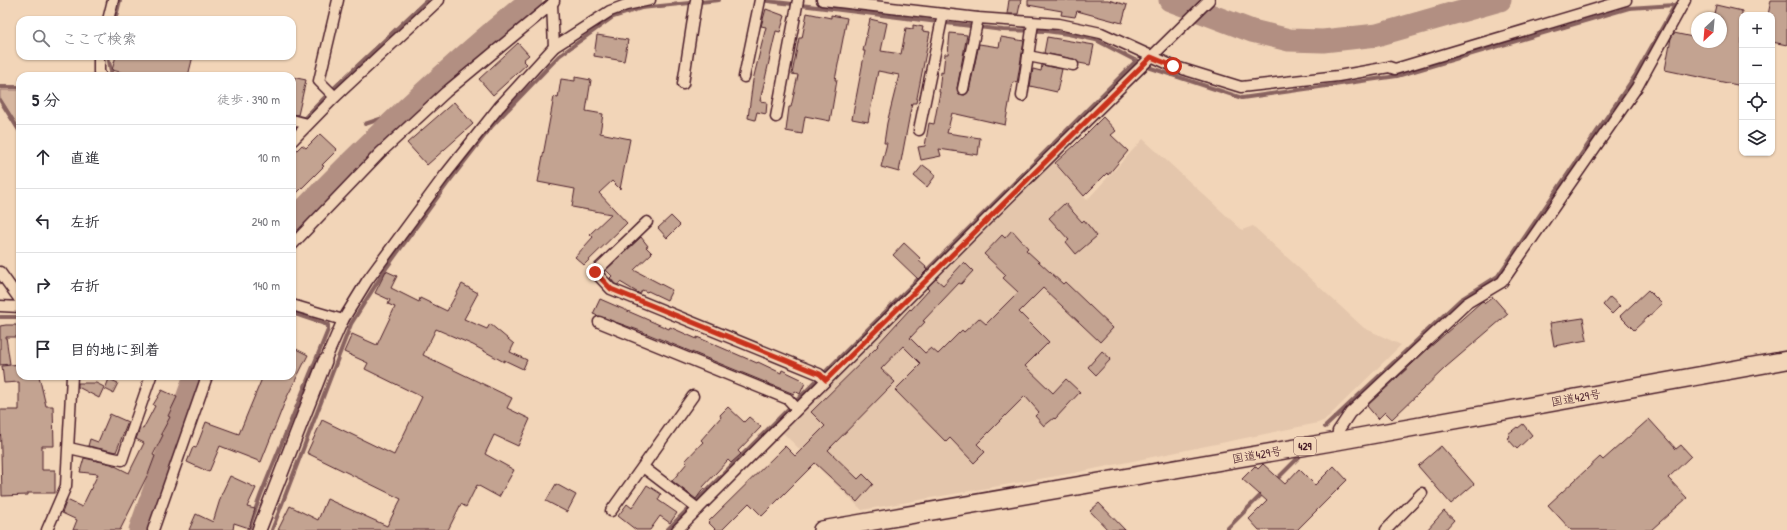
<!DOCTYPE html>
<html lang="ja">
<head>
<meta charset="utf-8">
<style>
	:root { --surface:#fff; --page:#f7f7f7; --text:#2b2b33; --muted:#7c7c81; --line:#e1e1e2 }
	body { margin:0; font-family:"Patrick Hand","Klee One",sans-serif; background:var(--page); color:var(--text) }
	.controls { position:absolute; right:12px; top:12px; display:grid; overflow:hidden; border-radius:8px; box-shadow:0 1px 3px #0004 }
	.controls button { width:36px; height:36px; display:grid; place-items:center; padding:0; border:0; border-bottom:1px solid var(--line); background:var(--surface); color:var(--text); font:20px sans-serif }
	.compass { position:absolute; left:1691px; top:12px; width:36px; height:36px; border-radius:50%; background:var(--surface); box-shadow:0 1px 3px #0004; rotate:206deg }
	.stop { position:absolute; width:12px; height:12px; margin:-9px; border:3px solid #c8321e; border-radius:50%; background:#fff }
	.stop.end { background:#c8321e; border-color:#fff; box-shadow:0 1px 4px #0008 }
	.list { margin:0; padding:0; list-style:none }
	h2 { display:flex; justify-content:space-between; align-items:center; height:52px; margin:0; padding:0 16px; font-size:17px }
	h2 small { font-size:13px; font-weight:400; color:var(--muted) }
	.list li { display:grid; grid-template-columns:26px 1fr auto; gap:12px; align-items:center; box-sizing:border-box; height:64px; padding:0 16px; border-top:1px solid var(--line) }
	.list b { display:block; font-size:15px; white-space:nowrap }
	.list em { font-size:13px; font-style:normal; color:var(--muted) }
	.icon { flex:none; width:22px; height:22px; fill:none; stroke:currentColor; stroke-width:2; stroke-linecap:round; stroke-linejoin:round }
	.map { position:relative; flex:none; width:1787px; height:530px; overflow:hidden }
	.search { position:absolute; background:var(--surface); box-shadow:0 1px 3px #0004; left:16px; top:16px; width:280px; height:44px; display:flex; align-items:center; gap:10px; box-sizing:border-box; padding:0 14px; border-radius:12px; color:var(--muted); font-size:15px }
	.panel { position:absolute; background:var(--surface); box-shadow:0 1px 3px #0004; left:16px; top:72px; width:280px; height:308px; border-radius:12px }
	.map>svg:first-child { display:block }
</style>
</head>
<body>
<div class="map">
<svg width="1787" height="530" viewBox="0 0 1787 530">
	<rect width="100%" height="100%" fill="#f2d5b8"/>
	<filter id="ink" filterUnits="userSpaceOnUse"><feTurbulence type="fractalNoise" baseFrequency=".025" numOctaves="2"/><feDisplacementMap in="SourceGraphic" scale="8" xChannelSelector="R" yChannelSelector="G"/><feConvolveMatrix kernelMatrix="1 2 1 2 8 2 1 2 1" color-interpolation-filters="sRGB"/></filter>
	<g filter="url(#ink)">
		<polygon fill="#e4c6ac" points="1143,139 1242,230 1253,226 1364,328 1401,345 1325,420 1318,423 1079,472 862,510 783,433 1052,161 1087,200"/>
		<polygon fill="#d7b7a0" stroke="#906b66" points="0,90 20,90 20,129 0,97"/>
		<g fill="none" stroke-linecap="round" stroke-linejoin="round">
			<g stroke="#88625f" stroke-width="4">
				<polyline points="760,0 1003,30 1046,31 1068,34 1096,40 1148,67 1242,98 1397,76 1629,8 1675,5 1681,2"/>
				<polyline points="115,20 120,0"/>
				<polyline points="108,56 112,76"/>
				<polyline points="0,87 20,87"/>
				<polyline points="0,100 20,132"/>
				<polyline points="365,124 383,118 392,122"/>
				<polyline points="292,127 295,128 333,89 427,0"/>
				<polyline points="0,317 20,317"/>
				<polyline points="1325,427 1460,300 1498,276 1635,76 1675,5"/>
				<polyline points="1274,482 1299,457"/>
				<polyline points="248,530 261,494 328,330 328,325 292,313"/>
				<polyline points="272,530 351,324 387,267 447,184 492,126 559,56 613,17 641,8 719,0"/>
				<polyline points="667,530 1137,60"/>
				<polyline points="1226,530 1264,492"/>
			</g>
			<g stroke="#b28f82" stroke-width="23">
				<polyline points="1170,0 1252,31 1289,40 1323,41 1377,35 1500,0"/>
				<path d="M292,222C368,143 446,69 531,0"/>
				<polyline points="140,530 195,376"/>
			</g>
		</g>
		<g fill="#c3a391" stroke="#4a1f2b">
			<polygon points="1009,0 1021,0 1018,14 1007,14"/>
			<polygon points="1028,0 1108,0 1127,5 1122,23 1077,11 1075,17 1061,15 1062,11 1028,5"/>
			<polygon points="1771,0 1787,0 1787,45 1772,42 1772,15 1768,15"/>
			<polygon points="1716,5 1742,11 1742,86 1665,70 1671,38 1674,33 1697,38 1697,42 1721,42 1721,18 1713,18"/>
			<polygon points="766,9 785,16 780,32 776,31 760,101 767,102 766,114 757,112 755,120 748,118 753,80 766,27 761,26"/>
			<polygon points="807,13 831,18 831,15 847,18 835,80 837,80 830,121 805,116 802,134 786,131 789,107 791,107 798,75 792,74 799,38 802,38"/>
			<polygon points="870,19 887,23 881,51 901,54 906,28 913,29 913,25 923,27 922,31 930,32 916,103 912,103 899,172 881,167 887,143 884,143 887,123 899,75 878,71 868,122 852,119 865,51 863,51"/>
			<polygon points="950,33 967,35 957,88 959,94 965,95 969,91 979,44 999,47 1001,37 1024,41 1017,83 1013,82 1005,125 952,113 947,133 980,138 978,155 939,149 941,156 921,160 918,147 925,146 929,123 934,124 940,92 939,92 941,72 943,73 945,54 948,54"/>
			<polygon points="597,35 628,40 624,61 594,56"/>
			<polygon points="1047,37 1094,45 1090,65 1079,63 1074,59 1044,53"/>
			<polygon points="518,43 529,55 523,60 527,64 493,95 479,79"/>
			<polygon points="116,56 193,56 188,76 136,76 112,70"/>
			<polygon points="1042,65 1062,69 1057,92 1030,86 1033,69 1041,71"/>
			<polygon points="292,77 306,80 298,115 292,114"/>
			<polygon points="575,77 591,80 586,111 603,114 600,133 630,139 620,189 612,181 599,193 627,223 584,265 575,257 593,237 590,234 611,214 572,207 575,189 538,182 554,97 558,98 561,79 575,81"/>
			<polygon points="454,102 473,124 427,165 407,143"/>
			<polygon points="1103,117 1116,131 1111,135 1128,151 1108,175 1107,173 1084,196 1055,163 1075,145"/>
			<polygon points="320,134 337,150 322,165 324,166 292,198 292,155 302,145 306,148"/>
			<polygon points="923,165 936,175 927,187 914,176"/>
			<polygon points="1065,203 1082,222 1084,220 1097,236 1076,254 1066,242 1069,240 1049,218"/>
			<polygon points="671,216 680,225 667,238 658,228"/>
			<polygon points="1012,230 1028,248 1026,250 1063,284 1065,282 1113,328 1100,342 1043,288 1019,312 1049,342 1025,366 1053,393 1066,379 1080,392 1055,419 1054,418 1044,426 1035,416 1039,412 1025,396 977,444 985,452 974,463 950,438 946,442 895,390 921,364 903,346 881,369 895,382 828,450 858,479 863,474 873,484 857,502 815,463 762,516 749,503 722,530 716,530 708,522 785,446 795,456 825,426 811,412 878,346 877,345 910,309 911,310 929,290 927,288 936,279 943,285 964,262 973,271 961,284 959,283 923,321 925,322 910,338 925,353 931,348 938,354 962,330 964,332 979,318 986,324 1018,292 1003,278 1006,275 984,254 1002,235 1005,238"/>
			<polygon points="641,237 648,246 646,247 652,253 634,270 672,290 667,300 648,291 647,292 642,290 640,294 620,282 618,285 615,284 610,278 612,276 606,270"/>
			<polygon points="904,243 920,258 918,260 926,267 925,268 927,270 918,279 893,255"/>
			<polygon points="386,271 397,276 391,288 419,302 420,298 447,311 462,284 478,293 464,319 487,329 490,324 514,344 510,352 527,360 523,369 504,360 504,362 473,345 436,329 423,355 512,398 507,408 530,419 518,446 494,435 485,454 514,470 499,497 477,485 466,507 461,504 448,530 278,530 290,506 318,520 327,499 387,526 401,499 307,453 322,420 394,455 422,397 365,369 368,363 344,352 352,334 377,345 395,307 388,304 390,300 375,293"/>
			<polygon points="1648,290 1662,304 1634,330 1620,316"/>
			<polygon points="1493,297 1508,314 1446,367 1392,419 1385,412 1378,419 1367,406 1428,349 1481,302 1483,301 1485,303"/>
			<polygon points="1610,297 1620,306 1612,314 1603,305"/>
			<polygon points="600,299 669,329 670,327 697,339 697,337 757,363 758,362 781,373 782,370 801,379 800,380 805,383 800,394 795,391 794,394 638,330 598,316 593,314"/>
			<polygon points="1583,318 1587,340 1554,346 1550,323"/>
			<polygon points="6,325 17,325 17,337 6,337 10,364 0,365 0,326"/>
			<polygon points="292,347 308,355 286,399 261,462 220,446 209,472 187,462 193,447 196,448 206,422 239,434 263,376 292,376"/>
			<polygon points="1102,351 1111,359 1096,375 1088,367"/>
			<polygon points="20,364 20,376 39,376 46,406 53,406 54,446 42,446 42,470 55,470 55,493 28,493 28,495 2,496 0,410 19,410 19,382 4,383 2,366"/>
			<polygon points="109,379 118,383 113,393 105,389"/>
			<polygon points="78,383 96,383 104,387 99,398 78,387"/>
			<polygon points="162,390 177,397 168,416 170,417 161,434 163,435 153,455 155,456 149,472 120,530 73,530 77,520 62,513 65,505 67,500 82,507 98,474 80,472 84,458 111,464 129,473 144,443 136,439 140,428 143,429 155,406 153,405"/>
			<polygon points="728,407 744,422 749,417 761,427 738,451 741,454 731,463 728,460 703,487 704,488 696,499 672,481 687,463 685,461 703,442 701,440 721,417 720,415"/>
			<polygon points="110,414 128,422 116,452 88,446 90,439 98,442"/>
			<polygon points="1649,419 1676,449 1681,445 1691,456 1668,478 1687,498 1651,530 1571,530 1548,505 1600,457 1603,460"/>
			<polygon points="1523,424 1532,435 1517,449 1507,438 1510,436 1508,434 1517,427 1518,428"/>
			<polygon points="1441,446 1474,484 1451,504 1418,466"/>
			<polygon points="1263,464 1285,484 1299,469 1315,485 1334,466 1347,480 1297,530 1259,530 1249,519 1267,501 1242,479 1255,466 1258,469"/>
			<polygon points="230,476 256,488 247,507 255,509 249,528 234,523 233,530 189,530 196,514 213,522 222,493"/>
			<polygon points="556,484 576,495 567,512 546,501"/>
			<polygon points="647,485 661,494 658,500 677,513 670,523 660,516 650,530 636,530 618,516 627,504 632,508"/>
			<polygon points="1099,503 1125,530 1108,530 1090,511"/>
			<polygon points="1444,511 1454,520 1445,530 1427,530"/>
		</g>
		<g fill="none" stroke-linecap="round" stroke-linejoin="round">
			<defs>
				<g id="minor">
					<polyline points="822,0 978,18 1059,24 1101,33 1173,66 1241,87 1338,76 1389,67 1395,69 1626,0"/>
					<polyline points="554,1 552,4 554,47"/>
					<polyline points="108,20 113,0"/>
					<polyline points="99,56 99,72 101,76"/>
					<polyline points="1028,56 1073,65"/>
					<polyline points="744,77 760,0"/>
					<polyline points="683,84 696,0"/>
					<polyline points="963,89 978,18"/>
					<polyline points="1022,96 1033,23"/>
					<polyline points="335,97 319,81 338,0"/>
					<polyline points="776,117 798,0"/>
					<polyline points="292,120 308,124"/>
					<polyline points="919,130 943,14"/>
					<polyline points="292,141 335,97 439,0"/>
					<polyline points="647,222 595,272 611,289 819,374 826,380"/>
					<polyline points="292,245 380,153 446,92 552,4"/>
					<polyline points="0,272 20,300"/>
					<polyline points="292,305 343,320"/>
					<polyline points="0,306 20,307"/>
					<polyline points="599,322 788,399 797,409"/>
					<polyline points="325,361 343,320 367,281 445,175 499,107 554,47 610,11 626,5 650,0"/>
					<polyline points="1337,441 1338,431 1350,413 1467,303 1502,282 1637,87 1685,0"/>
					<polyline points="69,448 122,460 151,376"/>
					<polyline points="643,467 698,509"/>
					<polyline points="611,511 693,396"/>
					<polyline points="47,530 66,486 72,376"/>
					<polyline points="153,530 207,376"/>
					<polyline points="677,530 990,216 1209,0"/>
					<polyline points="1386,530 1422,493"/>
				</g>
				<polyline id="tertiary" points="259,530 325,361"/>
				<polyline id="trunk" points="822,530 1337,441 1787,360"/>
			</defs>
			<use href="#minor" stroke="#4a1f2b" stroke-width="13"/>
			<use href="#tertiary" stroke="#4a1f2b" stroke-width="16"/>
			<use href="#trunk" stroke="#4a1f2b" stroke-width="20"/>
			<use href="#minor" stroke="#f2d5b8" stroke-width="10"/>
			<use href="#tertiary" stroke="#f2d5b8" stroke-width="13"/>
			<use href="#trunk" stroke="#f2d5b8" stroke-width="17"/>
		</g>
	</g>
	<g fill="none" stroke-linecap="round" stroke-linejoin="round" filter="url(#ink)">
		<polyline stroke="#c8321e" stroke-width="5" points="595,272 611,289 820,374 826,380 1151,57 1173,66"/>
	</g>
	<g text-anchor="middle" stroke-width="3" stroke-linejoin="round" paint-order="stroke">
		<rect fill="#f2d5b8" stroke="#7c5655" stroke-width="1" x="1294" y="437" width="22" height="18" rx="3"/>
		<g font-size="11" font-weight="bold" fill="#4a1f2b">
			<text x="1305" y="450">429</text>
		</g>
		<g font-size="12" fill="#4a1f2b" stroke="#f2d5b8">
			<text transform="translate(1576 398) rotate(-10)" y="4">国道429号</text>
			<text transform="translate(1257 455) rotate(-10)" y="4">国道429号</text>
		</g>
	</g>
</svg>
<div class="controls">
<button>+</button>
<button>−</button>
<button><svg class="icon" aria-label="locate" viewBox="0 0 24 24"><circle cx="12" cy="12" r="6"/><path d="M12 2v4M12 18v4M2 12h4M18 12h4"/></svg></button>
<button><svg class="icon" aria-label="layers" viewBox="0 0 24 24"><path d="M12 4l9 5-9 5-9-5zM3 14l9 5 9-5"/></svg></button>
</div>
<svg class="compass" viewBox="-18 -18 36 36"><path d="M0-13l5 13h-10z" fill="#e53935"/><path d="M0 13l5-13h-10z" fill="#7c7c81"/></svg>
<div class="stop" style="left:1173px;top:66px"></div>
<div class="stop end" style="left:595px;top:272px"></div>
<div class="search"><svg class="icon" aria-label="search" viewBox="0 0 24 24"><circle cx="10" cy="10" r="6"/><path d="M15 15l6 6"/></svg>ここで検索</div>
<section class="panel">
<h2>5 分<small>徒歩 · 390 m</small></h2>
<ul class="list">
<li><svg class="icon" aria-label="ahead" viewBox="0 0 24 24"><path d="M12 20V5M6 11l6-6 6 6"/></svg><div><b>直進</b></div><em>10 m</em></li>
<li><svg class="icon" aria-label="left" viewBox="0 0 24 24"><path d="M17 20v-9H6M10 6l-5 5 5 5"/></svg><div><b>左折</b></div><em>240 m</em></li>
<li><svg class="icon" aria-label="right" viewBox="0 0 24 24"><path d="M7 20v-9h11M14 6l5 5-5 5"/></svg><div><b>右折</b></div><em>140 m</em></li>
<li><svg class="icon" aria-label="arrive" viewBox="0 0 24 24"><path d="M6 21V4h12l-3 4 3 4H6"/></svg><div><b>目的地に到着</b></div></li>
</ul>
</section>
</div>
</body>
</html>
